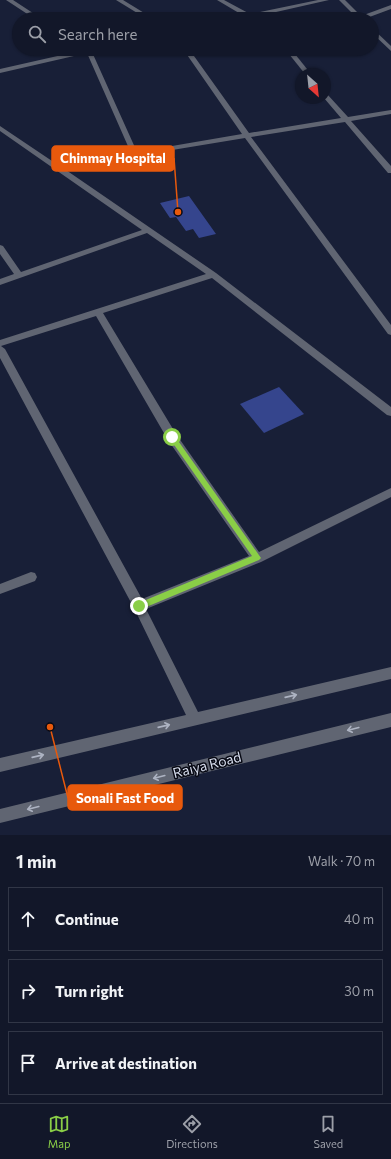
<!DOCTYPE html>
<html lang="en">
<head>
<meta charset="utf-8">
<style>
	:root { --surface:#121729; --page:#1f2435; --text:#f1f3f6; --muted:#9c9fa8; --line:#313646; --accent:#8ace47 }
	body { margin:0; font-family:Commissioner,sans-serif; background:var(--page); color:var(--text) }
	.compass { position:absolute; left:295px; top:68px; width:36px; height:36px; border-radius:50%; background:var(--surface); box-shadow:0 1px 3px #0004; rotate:153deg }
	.stop { position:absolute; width:12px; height:12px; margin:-9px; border:3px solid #8ace47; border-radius:50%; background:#fff }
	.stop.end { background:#8ace47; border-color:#fff; box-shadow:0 1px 4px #0008 }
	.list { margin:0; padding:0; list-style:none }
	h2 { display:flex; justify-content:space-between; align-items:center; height:52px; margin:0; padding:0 16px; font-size:17px }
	h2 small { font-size:13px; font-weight:400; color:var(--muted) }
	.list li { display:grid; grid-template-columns:26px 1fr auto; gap:12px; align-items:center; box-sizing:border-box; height:64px; margin:0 8px 8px; padding:0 8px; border:1px solid var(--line); border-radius:0px }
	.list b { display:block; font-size:15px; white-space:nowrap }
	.list em { font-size:13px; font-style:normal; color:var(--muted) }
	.icon { flex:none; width:22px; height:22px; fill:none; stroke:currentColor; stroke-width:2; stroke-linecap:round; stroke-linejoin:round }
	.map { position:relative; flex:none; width:391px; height:835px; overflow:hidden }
	.search { position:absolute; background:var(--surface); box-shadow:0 1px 3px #0004; left:12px; right:12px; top:12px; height:44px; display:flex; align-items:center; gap:10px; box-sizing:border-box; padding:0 14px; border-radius:22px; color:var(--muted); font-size:15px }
	.sheet { height:268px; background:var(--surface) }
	nav { display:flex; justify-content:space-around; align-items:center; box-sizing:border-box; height:56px; border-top:1px solid var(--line); background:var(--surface); font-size:11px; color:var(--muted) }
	nav a { display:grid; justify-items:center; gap:2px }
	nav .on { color:var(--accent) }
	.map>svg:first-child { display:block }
</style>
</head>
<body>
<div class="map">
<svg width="391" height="835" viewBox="0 0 391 835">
	<rect width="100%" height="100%" fill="#181f37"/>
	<g fill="#35458d">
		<polygon points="189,196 216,234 199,238 193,229 186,231 176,217 170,218 160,203"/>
		<polygon points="279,387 304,414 264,433 240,404"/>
	</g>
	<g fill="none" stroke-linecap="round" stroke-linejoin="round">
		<g fill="#606572" fill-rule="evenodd">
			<polygon points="6,0 13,0 42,19 35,19"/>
			<polygon points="116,0 123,0 154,19 147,19"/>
			<polygon points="217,0 224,0 250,14 318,0 329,0 245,19 234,19 244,16"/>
			<polygon points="339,0 345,0 361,16 391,5 391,9 364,19 358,19"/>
			<polygon points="372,28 391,46 391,51 372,33"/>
			<path d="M83,49H101L92,52L137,152L242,134L183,49H189L249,133L341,118L324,98L325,93L327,94L348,117L391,110V114L351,121L391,166V173H388L345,122L251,137L391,325V335L388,334L245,138L63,168L216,273L391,407V416L387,415L212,278L103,313L176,434L259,552L391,488V497L261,562L146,609L198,712L391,667V679L0,772V758L186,715L135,610L0,358V340L206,274L147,233L0,285V279L14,274L0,254V245L3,246L21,272L142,230L0,131V126L58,165L131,153L87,53L0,73V69L84,50ZM96,316L168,440L249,556L142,599L5,349L1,346Z"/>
			<polygon points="285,49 291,49 311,74 305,74"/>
			<polygon points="31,572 35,573 37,577 35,581 0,594 0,584"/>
			<polygon points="391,713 391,727 0,823 0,809"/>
		</g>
	</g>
	<defs><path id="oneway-shaft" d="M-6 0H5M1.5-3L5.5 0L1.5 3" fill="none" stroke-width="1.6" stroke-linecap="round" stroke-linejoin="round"/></defs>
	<g stroke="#adb3c2">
		<use href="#oneway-shaft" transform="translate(291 696) rotate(-13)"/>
		<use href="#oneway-shaft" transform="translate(164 726) rotate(-13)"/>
		<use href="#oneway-shaft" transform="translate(353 729) rotate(166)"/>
		<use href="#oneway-shaft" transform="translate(38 756) rotate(-13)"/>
		<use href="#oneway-shaft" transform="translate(159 777) rotate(166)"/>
		<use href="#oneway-shaft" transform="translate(33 808) rotate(166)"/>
	</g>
	<polygon fill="#8ace47" points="172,434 174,435 261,558 259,560 139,610 135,606 136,604 252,556 170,439 169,437"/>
	<g text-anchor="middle" stroke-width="3" stroke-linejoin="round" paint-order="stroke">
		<g font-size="14" fill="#d7dded" stroke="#070914">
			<text transform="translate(207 765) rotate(-14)" y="5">Raiya Road</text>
		</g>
	</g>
	<path fill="none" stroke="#e8590c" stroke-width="1.5" d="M178 212L174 158M50 727L68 798"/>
	<g fill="#e8590c" stroke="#070914" stroke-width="1.5">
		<circle cx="178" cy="212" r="4"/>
		<circle cx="50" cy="727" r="4"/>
	</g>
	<g fill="#e8590c" stroke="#e8590c" stroke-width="1.5">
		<rect x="52" y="146" width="122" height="25" rx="4"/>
		<rect x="68" y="785" width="114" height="25" rx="4"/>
	</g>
	<g font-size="13" text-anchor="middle" font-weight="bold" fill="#fff">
		<text x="113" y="163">Chinmay Hospital</text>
		<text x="125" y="803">Sonali Fast Food</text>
	</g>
</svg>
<svg class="compass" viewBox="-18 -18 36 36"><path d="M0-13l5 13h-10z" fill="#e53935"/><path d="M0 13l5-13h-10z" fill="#9c9fa8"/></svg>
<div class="stop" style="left:172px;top:437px"></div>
<div class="stop end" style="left:139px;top:606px"></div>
<div class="search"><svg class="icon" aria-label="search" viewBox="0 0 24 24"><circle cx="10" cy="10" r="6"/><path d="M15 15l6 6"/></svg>Search here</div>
</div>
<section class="sheet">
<h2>1 min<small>Walk · 70 m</small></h2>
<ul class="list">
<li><svg class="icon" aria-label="ahead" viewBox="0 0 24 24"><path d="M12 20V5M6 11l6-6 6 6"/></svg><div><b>Continue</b></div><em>40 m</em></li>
<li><svg class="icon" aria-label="right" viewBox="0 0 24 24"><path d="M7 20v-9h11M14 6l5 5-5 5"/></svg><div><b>Turn right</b></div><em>30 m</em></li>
<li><svg class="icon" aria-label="arrive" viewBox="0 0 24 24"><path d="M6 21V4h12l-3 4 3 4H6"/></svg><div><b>Arrive at destination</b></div></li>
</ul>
</section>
<nav>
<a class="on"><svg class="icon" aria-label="map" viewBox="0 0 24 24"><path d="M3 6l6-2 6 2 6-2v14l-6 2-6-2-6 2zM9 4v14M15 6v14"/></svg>Map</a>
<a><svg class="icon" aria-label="directions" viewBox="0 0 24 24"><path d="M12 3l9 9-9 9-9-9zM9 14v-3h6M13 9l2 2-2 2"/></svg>Directions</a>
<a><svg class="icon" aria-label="saved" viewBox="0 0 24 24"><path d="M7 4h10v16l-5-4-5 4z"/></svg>Saved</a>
</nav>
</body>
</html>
